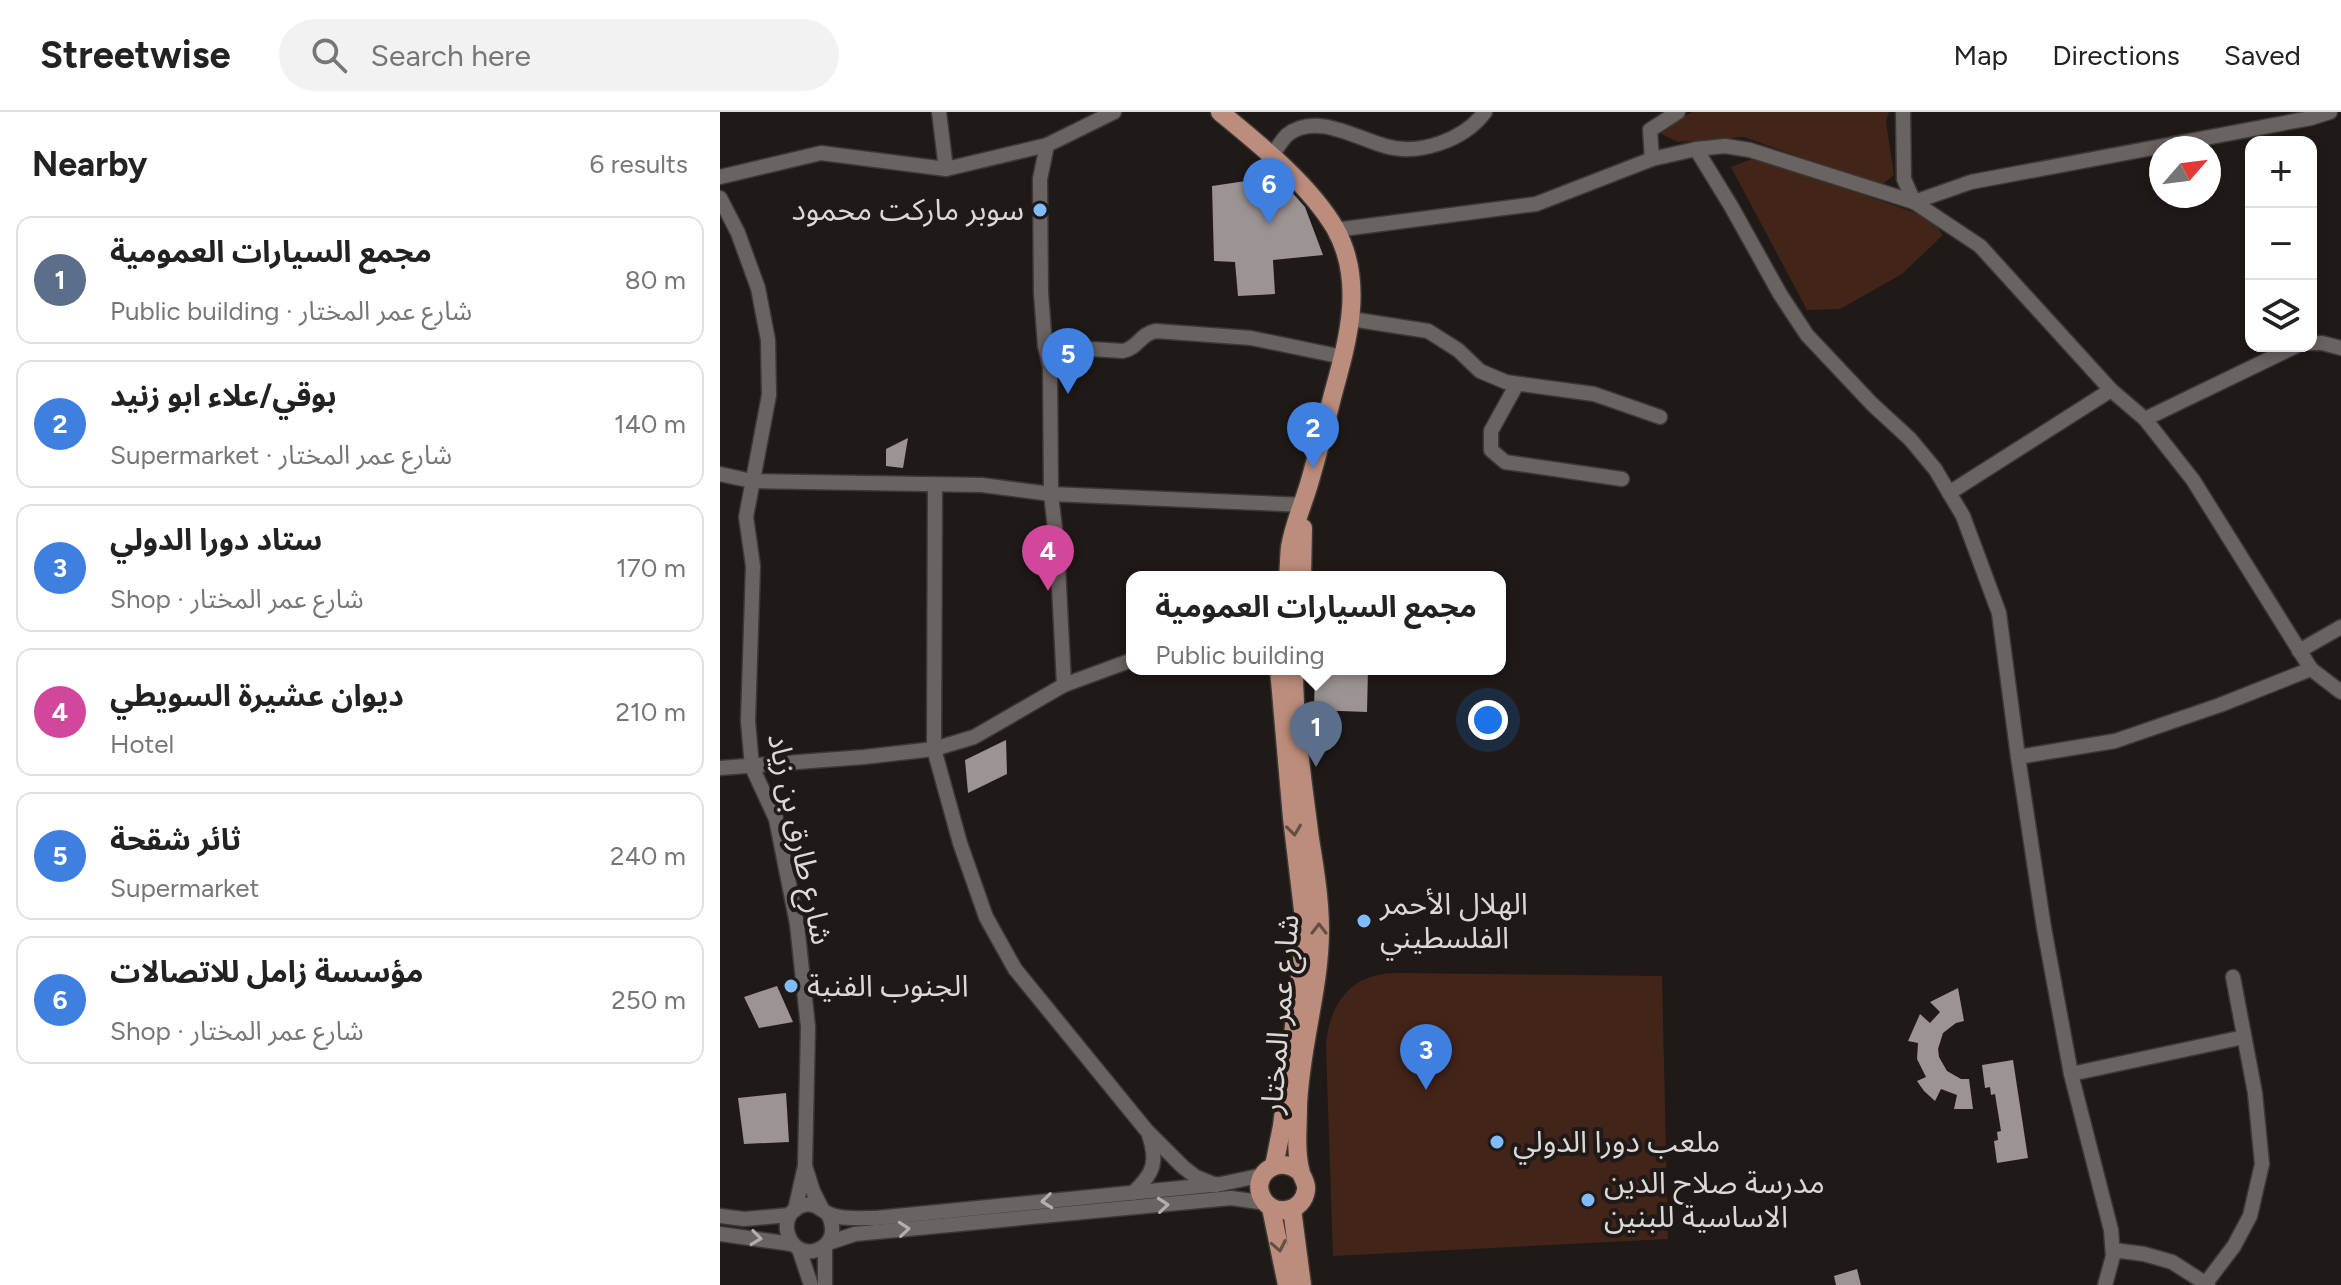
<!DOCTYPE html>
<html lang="en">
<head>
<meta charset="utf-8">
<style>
	:root { --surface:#fff; --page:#f2f2f2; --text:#222; --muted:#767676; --line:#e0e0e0; --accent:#1a73e8 }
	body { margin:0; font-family:Figtree,"Noto Sans Arabic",sans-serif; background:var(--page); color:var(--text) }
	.controls { position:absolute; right:24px; top:24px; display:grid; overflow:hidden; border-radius:16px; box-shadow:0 4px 12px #0003 }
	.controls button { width:72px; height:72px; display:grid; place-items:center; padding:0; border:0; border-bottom:2px solid var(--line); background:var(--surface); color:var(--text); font:40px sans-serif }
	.compass { position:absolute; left:1429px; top:24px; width:72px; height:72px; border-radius:50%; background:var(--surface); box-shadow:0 4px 12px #0003; rotate:62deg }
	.you { position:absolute; left:768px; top:608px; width:28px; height:28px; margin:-20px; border:6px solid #fff; border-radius:50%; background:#1a73e8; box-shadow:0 0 0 12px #1a73e833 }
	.badge { display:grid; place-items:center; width:52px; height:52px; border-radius:50%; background:var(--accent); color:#fff; font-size:26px; font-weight:700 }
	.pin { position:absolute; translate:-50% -66px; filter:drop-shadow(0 2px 4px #0008) }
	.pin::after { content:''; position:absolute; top:42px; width:28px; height:24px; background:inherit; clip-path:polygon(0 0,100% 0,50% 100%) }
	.popup { position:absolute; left:406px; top:459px; width:380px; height:104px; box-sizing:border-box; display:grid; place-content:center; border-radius:16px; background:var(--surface); filter:drop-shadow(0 2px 6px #0005); font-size:26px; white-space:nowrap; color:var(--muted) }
	.popup b { font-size:30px; color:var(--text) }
	.popup::after { content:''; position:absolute; left:50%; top:100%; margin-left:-16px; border:16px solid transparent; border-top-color:var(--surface) }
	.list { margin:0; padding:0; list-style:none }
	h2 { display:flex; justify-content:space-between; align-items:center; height:104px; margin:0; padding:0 32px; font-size:34px }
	h2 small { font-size:26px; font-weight:400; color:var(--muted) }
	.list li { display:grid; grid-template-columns:52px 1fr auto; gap:24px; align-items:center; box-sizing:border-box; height:128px; margin:0 16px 16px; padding:0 16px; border:2px solid var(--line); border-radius:16px }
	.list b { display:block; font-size:30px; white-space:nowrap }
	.list p { margin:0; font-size:26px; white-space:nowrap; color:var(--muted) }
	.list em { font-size:26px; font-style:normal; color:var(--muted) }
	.icon { flex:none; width:44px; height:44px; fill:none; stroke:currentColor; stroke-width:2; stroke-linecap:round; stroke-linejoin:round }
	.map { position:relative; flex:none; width:1621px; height:1173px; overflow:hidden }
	header { display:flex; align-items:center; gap:48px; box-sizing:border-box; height:112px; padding:0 40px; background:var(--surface); border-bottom:2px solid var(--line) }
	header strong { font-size:38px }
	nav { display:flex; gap:44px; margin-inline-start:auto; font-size:28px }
	.search { width:560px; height:72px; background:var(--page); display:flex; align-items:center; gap:20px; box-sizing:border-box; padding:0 28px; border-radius:44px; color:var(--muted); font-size:30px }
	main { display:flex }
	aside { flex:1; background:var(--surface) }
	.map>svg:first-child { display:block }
</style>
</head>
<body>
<header>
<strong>Streetwise</strong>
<div class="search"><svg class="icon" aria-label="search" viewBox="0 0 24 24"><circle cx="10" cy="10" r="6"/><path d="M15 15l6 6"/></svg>Search here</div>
<nav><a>Map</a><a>Directions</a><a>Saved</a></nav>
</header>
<main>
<aside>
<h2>Nearby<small>6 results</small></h2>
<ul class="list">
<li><span class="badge" style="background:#5c6f8a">1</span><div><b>مجمع السيارات العمومية</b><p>Public building · شارع عمر المختار</p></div><em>80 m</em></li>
<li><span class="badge" style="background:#3f7fe0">2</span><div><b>بوقي/علاء ابو زنيد</b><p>Supermarket · شارع عمر المختار</p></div><em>140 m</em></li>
<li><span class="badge" style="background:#3f7fe0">3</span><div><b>ستاد دورا الدولي</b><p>Shop · شارع عمر المختار</p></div><em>170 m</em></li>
<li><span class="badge" style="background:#d1479c">4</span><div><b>ديوان عشيرة السويطي</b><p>Hotel</p></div><em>210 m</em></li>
<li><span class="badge" style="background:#3f7fe0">5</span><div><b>ثائر شقحة</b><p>Supermarket</p></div><em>240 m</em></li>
<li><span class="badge" style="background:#3f7fe0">6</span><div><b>مؤسسة زامل للاتصالات</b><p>Shop · شارع عمر المختار</p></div><em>250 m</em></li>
</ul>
</aside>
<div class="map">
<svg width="1621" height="1173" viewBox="0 0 1621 1173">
	<rect width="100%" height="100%" fill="#1f1a18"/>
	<g fill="#432419">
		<polygon points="973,0 1169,0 1166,10 1174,63 1160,74 1024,25 958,30 941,22 947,12"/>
		<polygon points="1037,45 1210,106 1223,123 1182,162 1120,197 1087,198 1011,55"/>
		<path d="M683,861L942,864L948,1127L613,1144L606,934C608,902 623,870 658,863C666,861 675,861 683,861Z"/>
	</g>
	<g fill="#9b9492">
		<polygon points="546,66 563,70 585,95 603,143 553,148 555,182 518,184 515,150 494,149 492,74"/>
		<polygon points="188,326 183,356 166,354 166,337"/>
		<polygon points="595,557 648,557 647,600 594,598"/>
		<polygon points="286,628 287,662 248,681 245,648"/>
		<polygon points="57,874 73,910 39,916 24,885"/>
		<polygon points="1238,876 1244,909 1236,911 1223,921 1218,937 1219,945 1227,959 1241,967 1249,967 1253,997 1234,997 1237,983 1221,977 1215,989 1204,979 1197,969 1206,965 1197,947 1198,931 1188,929 1200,902 1210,911 1220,900 1210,890"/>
		<polygon points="1293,948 1308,1046 1277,1051 1274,1029 1278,1028 1277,1020 1281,1019 1275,982 1271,983 1270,975 1265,976 1262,953"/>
		<polygon points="66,981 69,1030 24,1032 18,986"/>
		<polygon points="1137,1157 1141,1173 1116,1173 1114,1164"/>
	</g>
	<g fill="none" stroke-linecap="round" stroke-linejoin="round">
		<defs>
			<g id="minor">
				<polyline points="219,0 226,57"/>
				<polyline points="1183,0 1184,67 1194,90"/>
				<polyline points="327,33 320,67 321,181 325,234 330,255 331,382 337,434 344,573"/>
				<polyline points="976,37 1011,94 1060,182 1087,223 1152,292 1190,327 1215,357 1243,404 1279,501 1298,645 1324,816 1351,962 1391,1118 1393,1144 1385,1173"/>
				<path d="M552,43C557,37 561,29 567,23C595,0 636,26 665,34C699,44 744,28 765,0"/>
				<polyline points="932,47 930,18 958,0"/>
				<polyline points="0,65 101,41 226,57 327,33 394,0"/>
				<polyline points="0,86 18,121 38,176 48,228 49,283 26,405 33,454 28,609 32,655 56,707 77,812 88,915 85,1054 75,1098"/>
				<polyline points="1194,90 1251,70 1591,6 1610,0"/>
				<polyline points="615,118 816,92 932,47 976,37 1005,34 1030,38 1194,90 1260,134 1391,278 1425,307 1473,368 1591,557 1621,580"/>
				<polyline points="631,207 708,219 738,238 760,259 786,270 874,282 940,305"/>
				<polyline points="1591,231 1602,231 1621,236"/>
				<path d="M325,234L403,239C418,236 421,221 436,219L531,226L623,245"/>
				<polyline points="797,272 771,319 771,338 785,350 902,367"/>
				<polyline points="1425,307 1576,234"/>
				<polyline points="0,362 32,369 262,373 331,382 584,393"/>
				<polyline points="215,374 214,637 240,731 266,805 295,857 427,1019 463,1055 476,1065 496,1073"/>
				<polyline points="1229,381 1391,278"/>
				<polyline points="1579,539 1621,515"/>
				<polyline points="1298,645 1395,629 1500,593 1591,557"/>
				<polyline points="0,656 144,645 214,637 254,625 344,573 412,548"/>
				<polyline points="1351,962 1524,925"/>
				<polyline points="85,1054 93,1079 102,1097"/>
				<path d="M413,1081C434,1061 438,1050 429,1023"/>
				<path d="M108,1102C115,1115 114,1132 97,1138C68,1148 53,1101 84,1093C94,1091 99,1096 107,1101C120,1108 142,1106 156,1106L501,1072L543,1063"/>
				<polyline points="0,1104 24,1107 70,1103"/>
				<polyline points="0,1122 72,1132"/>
				<polyline points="108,1131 135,1122 511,1086 546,1091"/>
				<polyline points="105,1134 105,1173"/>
				<polyline points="79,1137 91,1173"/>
				<polyline points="1393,1138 1424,1142 1452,1150 1488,1173"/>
				<polyline points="1486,1171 1514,1134 1530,1104 1542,1052 1535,981 1513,865"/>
			</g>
			<g id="major">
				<path d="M500,0C539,32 589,72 615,116C645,169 628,228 613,282C606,310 599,337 591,365C585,388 574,411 570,435C569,444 569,455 568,465"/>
				<polyline points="582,465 583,416"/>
				<path d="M574,557C574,614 583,671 590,727C595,757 600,788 600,818C600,877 580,935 578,994C578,1015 575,1040 581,1061C583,1067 587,1071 586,1078C585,1088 577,1097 566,1098C558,1099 550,1096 545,1090C526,1066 558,1039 581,1061"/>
				<polyline points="554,1054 562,1014 584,831 583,798 572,706 559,557"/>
				<polyline points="551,1096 567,1173"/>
				<polyline points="572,1097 582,1173"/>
			</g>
		</defs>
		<use href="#minor" stroke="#3b3836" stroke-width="17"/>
		<use href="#major" stroke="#3b3836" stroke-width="21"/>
		<use href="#minor" stroke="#696361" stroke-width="14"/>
		<use href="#major" stroke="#bc8d7c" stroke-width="18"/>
	</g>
	<defs><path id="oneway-chevron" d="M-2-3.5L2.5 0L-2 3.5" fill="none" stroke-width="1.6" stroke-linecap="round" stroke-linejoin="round" transform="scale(2)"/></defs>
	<g stroke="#664e45">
		<use href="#oneway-chevron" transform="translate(574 718) rotate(83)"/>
		<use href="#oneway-chevron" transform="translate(599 817) rotate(-90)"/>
		<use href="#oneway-chevron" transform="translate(559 1134) rotate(79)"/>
	</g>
	<g stroke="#b3afad">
		<use href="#oneway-chevron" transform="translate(327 1089) rotate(174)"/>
		<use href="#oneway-chevron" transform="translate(443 1093) rotate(-5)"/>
		<use href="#oneway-chevron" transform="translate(184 1117) rotate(-5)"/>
		<use href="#oneway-chevron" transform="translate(36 1126) rotate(7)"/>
	</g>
	<g fill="#81bcfa" stroke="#1f1a18" stroke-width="3">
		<circle cx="320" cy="98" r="8"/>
		<circle cx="644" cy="809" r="8"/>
		<circle cx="71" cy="874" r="8"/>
		<circle cx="777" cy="1030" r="8"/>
		<circle cx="868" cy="1088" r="8"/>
	</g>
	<g text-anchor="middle" stroke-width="8" stroke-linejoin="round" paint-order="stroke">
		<g font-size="30" fill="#dbd8d6" stroke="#1f1a18" text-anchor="start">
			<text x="304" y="108" text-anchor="end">سوبر ماركت محمود</text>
			<text x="660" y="802">الهلال الأحمر<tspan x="660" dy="34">الفلسطيني</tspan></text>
			<text x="87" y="884">الجنوب الفنية</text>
			<text x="793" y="1040">ملعب دورا الدولي</text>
			<text x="884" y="1081">مدرسة صلاح الدين<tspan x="884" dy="34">الاساسية للبنين</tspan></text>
		</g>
		<g font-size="30" fill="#dbd8d6" stroke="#1f1a18">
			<text transform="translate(80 727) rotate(78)" y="10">شارع طارق بن زياد</text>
			<text transform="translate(560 902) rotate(-85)" y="10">شارع عمر المختار</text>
		</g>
	</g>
</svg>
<div class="controls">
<button>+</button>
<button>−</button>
<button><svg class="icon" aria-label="layers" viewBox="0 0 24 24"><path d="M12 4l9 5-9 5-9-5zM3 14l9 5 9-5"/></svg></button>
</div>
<svg class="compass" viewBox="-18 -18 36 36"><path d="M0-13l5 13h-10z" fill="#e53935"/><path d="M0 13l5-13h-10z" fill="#767676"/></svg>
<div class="you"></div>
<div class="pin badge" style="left:596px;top:655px;background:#5c6f8a">1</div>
<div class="popup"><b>مجمع السيارات العمومية</b>Public building</div>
<div class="pin badge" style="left:593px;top:356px;background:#3f7fe0">2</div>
<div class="pin badge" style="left:706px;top:978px;background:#3f7fe0">3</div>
<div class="pin badge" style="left:328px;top:479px;background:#d1479c">4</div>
<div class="pin badge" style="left:348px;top:282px;background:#3f7fe0">5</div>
<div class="pin badge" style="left:549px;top:112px;background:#3f7fe0">6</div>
</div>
</main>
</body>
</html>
